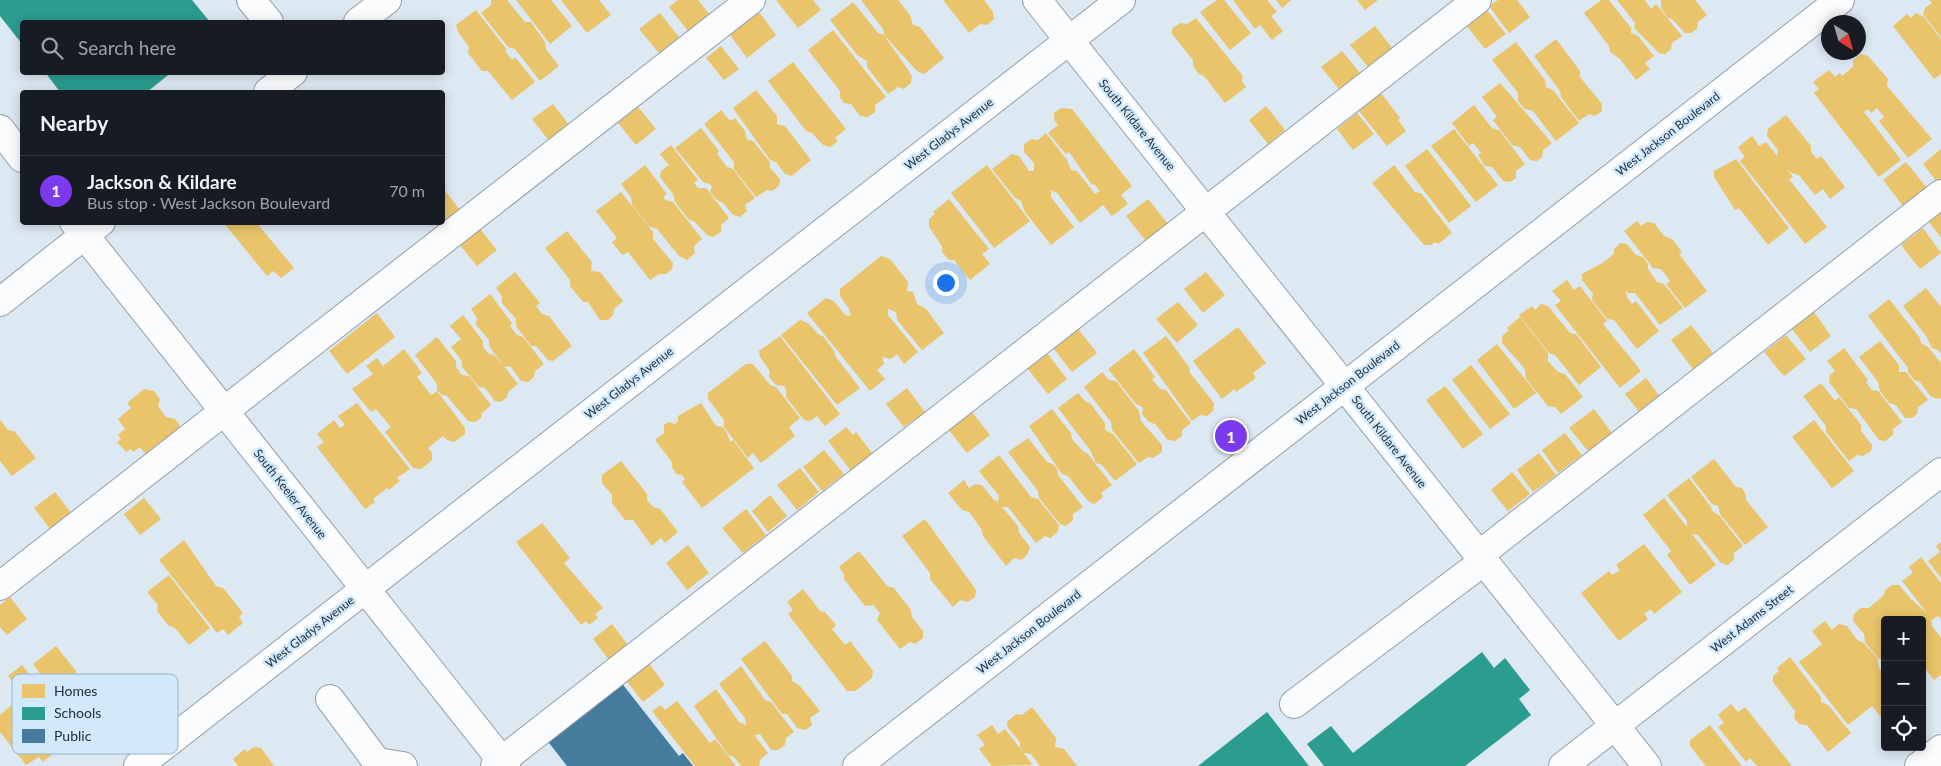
<!DOCTYPE html>
<html lang="en">
<head>
<meta charset="utf-8">
<style>
	:root { --surface:#171b24; --page:#20242c; --text:#f1f3f6; --muted:#9ea1a6; --line:#363941; --accent:#7c3aed }
	body { margin:0; font-family:Lato,sans-serif; background:var(--page); color:var(--text) }
	.controls { position:absolute; right:15px; bottom:15px; display:grid; overflow:hidden; border-radius:5px; box-shadow:0 2px 12px #0003 }
	.controls button { width:45px; height:45px; display:grid; place-items:center; padding:0; border:0; border-bottom:1px solid var(--line); background:var(--surface); color:var(--text); font:25px sans-serif }
	.compass { position:absolute; left:1821px; top:15px; width:45px; height:45px; border-radius:50%; background:var(--surface); box-shadow:0 2px 12px #0003; rotate:143deg }
	.you { position:absolute; left:945px; top:282px; width:18px; height:18px; margin:-12px; border:4px solid #fff; border-radius:50%; background:#1a73e8; box-shadow:0 0 0 8px #1a73e833 }
	.badge { display:grid; place-items:center; width:32px; height:32px; border-radius:50%; background:var(--accent); color:#fff; font-size:16px; font-weight:700 }
	.pin { position:absolute; translate:-50% -50%; border:2px solid #fff; box-shadow:0 1px 5px #0006 }
	.list { margin:0; padding:0; list-style:none }
	h2 { display:flex; justify-content:space-between; align-items:center; height:65px; margin:0; padding:0 20px; font-size:21px }
	h2 small { font-size:16px; font-weight:400; color:var(--muted) }
	.list li { display:grid; grid-template-columns:32px 1fr auto; gap:15px; align-items:center; box-sizing:border-box; height:70px; padding:0 20px; border-top:1px solid var(--line) }
	.list b { display:block; font-size:19px; white-space:nowrap }
	.list p { margin:0; font-size:16px; white-space:nowrap; color:var(--muted) }
	.list em { font-size:16px; font-style:normal; color:var(--muted) }
	.icon { flex:none; width:28px; height:28px; fill:none; stroke:currentColor; stroke-width:2; stroke-linecap:round; stroke-linejoin:round }
	.map { position:relative; flex:none; width:1941px; height:766px; overflow:hidden }
	.search { position:absolute; background:var(--surface); box-shadow:0 2px 12px #0003; left:20px; top:20px; width:425px; height:55px; display:flex; align-items:center; gap:12px; box-sizing:border-box; padding:0 18px; border-radius:5px; color:var(--muted); font-size:19px }
	.panel { position:absolute; background:var(--surface); box-shadow:0 2px 12px #0003; left:20px; top:90px; width:425px; height:135px; border-radius:5px }
	.map>svg:first-child { display:block }
</style>
</head>
<body>
<div class="map">
<svg width="1941" height="766" viewBox="0 0 1941 766">
	<rect width="100%" height="100%" fill="#dce8f2"/>
	<g fill="#e9c46a">
		<polygon points="491,0 507,0 525,22 531,22 545,42 546,49 559,66 540,81 515,49 508,47 481,13 491,5"/>
		<polygon points="516,0 551,0 572,26 550,44"/>
		<polygon points="561,0 599,0 611,15 587,33"/>
		<polygon points="678,0 698,0 709,14 688,31 669,7"/>
		<polygon points="776,0 813,0 821,10 798,28"/>
		<polygon points="861,0 898,0 910,15 913,25 920,27 944,58 924,74 917,71 884,35 883,29"/>
		<polygon points="943,0 984,0 993,12 994,19 987,25 980,24 969,33"/>
		<polygon points="1217,0 1224,0 1251,33 1230,50 1200,12"/>
		<polygon points="1233,0 1267,0 1277,12 1271,16 1283,31 1272,40 1260,25 1255,29"/>
		<polygon points="1276,0 1291,0 1282,8"/>
		<polygon points="1357,0 1378,0 1365,10"/>
		<polygon points="1498,0 1517,0 1530,17 1509,33 1489,6"/>
		<polygon points="1601,0 1609,0 1631,28 1631,33 1638,36 1654,56 1645,63 1650,69 1636,80 1620,59 1610,52 1609,46 1584,13"/>
		<polygon points="1617,0 1645,0 1651,9 1656,4 1682,36 1672,43 1671,49 1665,54 1659,53 1634,28 1635,23"/>
		<polygon points="1661,0 1695,0 1707,15 1698,22 1697,29 1691,33 1685,33 1673,20 1668,18 1661,8"/>
		<polygon points="1929,0 1941,0 1941,37 1923,14 1925,8 1932,3"/>
		<polygon points="853,2 878,33 884,35 912,76 911,83 904,89 898,87 888,94 867,67 867,61 857,55 830,20"/>
		<polygon points="1486,9 1506,34 1485,49 1466,25"/>
		<polygon points="476,10 507,50 505,51 512,60 515,57 535,82 512,100 488,71 482,71 468,53 469,47 458,32 456,25"/>
		<polygon points="759,12 776,35 747,58 730,35"/>
		<polygon points="660,13 679,37 659,53 639,29"/>
		<polygon points="1916,13 1924,17 1941,39 1941,74 1934,79 1893,26 1907,14 1911,18"/>
		<polygon points="1196,18 1243,76 1242,81 1246,87 1225,103 1204,76 1199,74 1193,66 1193,60 1172,34 1172,29 1180,23 1187,24"/>
		<polygon points="1375,26 1392,48 1368,67 1350,45"/>
		<polygon points="833,30 886,97 875,105 875,112 868,117 860,116 851,104 844,103 840,97 840,91 808,50"/>
		<polygon points="1556,39 1580,71 1580,77 1602,104 1602,111 1595,116 1589,114 1579,121 1561,97 1560,91 1534,56"/>
		<polygon points="1516,42 1545,80 1546,87 1553,90 1579,123 1556,141 1533,111 1525,109 1518,101 1518,93 1492,60"/>
		<polygon points="721,46 739,69 724,80 706,58"/>
		<polygon points="1342,51 1360,73 1339,89 1321,67"/>
		<polygon points="1860,54 1868,56 1888,79 1887,86 1932,139 1908,158 1879,121 1884,117 1877,108 1871,113 1868,109 1864,112 1901,160 1879,177 1814,93 1819,89 1813,82 1829,70 1835,77 1840,73 1842,76 1853,67 1853,60"/>
		<polygon points="793,62 846,129 836,137 837,142 830,147 823,145 812,133 806,131 768,81"/>
		<polygon points="1500,83 1552,143 1543,150 1542,157 1537,161 1530,160 1520,147 1512,145 1493,120 1497,117 1482,97"/>
		<polygon points="756,90 777,116 777,124 785,126 811,160 792,176 785,174 776,162 770,160 733,108"/>
		<polygon points="1381,93 1400,118 1398,120 1406,131 1387,146 1359,111"/>
		<polygon points="553,104 570,126 550,142 532,119"/>
		<polygon points="1474,105 1492,128 1499,130 1525,164 1516,171 1516,178 1510,182 1503,181 1492,167 1485,166 1478,155 1481,153 1473,143 1469,146 1452,123"/>
		<polygon points="1266,106 1285,130 1268,144 1249,120"/>
		<polygon points="638,107 656,129 636,145 618,123"/>
		<polygon points="1061,108 1072,109 1132,186 1121,195 1128,204 1112,216 1103,205 1080,223 1057,193 1051,190 1051,197 1074,227 1051,245 1025,212 1021,201 1015,198 992,169 1012,154 1019,156 1029,171 1034,171 1034,163 1024,152 1024,144 1032,139 1038,140 1046,133 1067,160 1071,170 1077,171 1095,194 1100,191 1094,184 1092,185 1069,152 1066,154 1048,133 1058,125 1054,120 1054,113"/>
		<polygon points="721,110 730,121 735,118 745,131 747,140 753,141 770,162 770,168 780,179 779,186 772,191 767,190 756,197 734,169 734,162 704,124"/>
		<polygon points="1357,113 1374,134 1353,150 1337,129"/>
		<polygon points="1786,115 1811,146 1811,152 1817,159 1821,156 1845,187 1830,199 1823,189 1815,195 1799,175 1791,173 1786,168 1793,177 1789,179 1827,227 1805,244 1740,161 1745,157 1738,147 1752,136 1759,146 1766,142 1777,156 1778,150 1767,136 1768,129"/>
		<polygon points="701,128 719,151 717,154 727,167 733,169 755,198 745,205 747,211 740,217 733,215 723,203 717,200 710,192 712,187 710,184 703,182 675,148"/>
		<polygon points="1454,129 1498,185 1476,202 1431,146"/>
		<polygon points="671,145 698,180 694,183 698,188 706,188 729,218 721,225 721,232 713,237 707,235 694,221 689,220 675,202 673,194 660,177 661,171 669,165 660,154"/>
		<polygon points="1427,149 1471,206 1449,223 1405,166"/>
		<polygon points="1941,149 1941,181 1938,183 1923,164"/>
		<polygon points="1736,159 1789,228 1768,245 1739,208 1735,210 1714,177 1714,171"/>
		<polygon points="1906,162 1927,188 1903,206 1883,180"/>
		<polygon points="645,165 667,194 663,197 665,200 673,202 702,239 694,246 695,253 687,260 679,256 657,229 649,226 632,205 631,197 621,184"/>
		<polygon points="987,165 1030,221 994,248 951,193"/>
		<polygon points="1394,165 1415,192 1421,193 1452,233 1438,244 1436,242 1431,245 1424,245 1372,183"/>
		<polygon points="442,187 460,210 438,227 435,222 442,222"/>
		<polygon points="621,192 653,232 653,239 673,263 672,269 666,274 659,274 650,280 628,252 622,255 612,242 617,238 596,211"/>
		<polygon points="949,199 989,249 982,254 990,264 970,280 954,260 949,260 942,252 942,246 929,227 929,219 935,214 933,212"/>
		<polygon points="1148,199 1168,224 1146,241 1126,216"/>
		<polygon points="1941,212 1941,238 1929,222"/>
		<polygon points="1637,221 1641,226 1647,222 1654,223 1664,236 1672,239 1682,252 1679,254 1707,291 1685,308 1666,284 1670,281 1661,269 1653,268 1624,231"/>
		<polygon points="223,222 256,222 294,268 281,278 273,271 267,276"/>
		<polygon points="1923,228 1941,253 1920,269 1901,245"/>
		<polygon points="480,229 497,250 477,266 460,245"/>
		<polygon points="567,231 592,262 591,271 600,272 623,301 614,309 613,315 608,320 600,320 588,302 583,302 570,286 570,280 545,248"/>
		<polygon points="1620,243 1627,244 1636,255 1643,257 1648,264 1648,269 1657,282 1664,284 1683,308 1660,325 1635,293 1628,293 1626,290 1627,297 1632,304 1636,301 1659,331 1637,349 1614,320 1607,319 1592,300 1593,294 1582,280 1582,274 1604,262 1614,254 1614,249"/>
		<polygon points="881,256 890,259 908,282 907,291 913,292 917,304 926,309 944,333 922,350 897,320 896,312 888,309 888,315 918,352 904,364 897,354 891,359 882,357 884,364 877,370 885,379 870,391 807,313 826,298 834,301 845,315 851,316 849,309 840,296 840,289"/>
		<polygon points="515,272 540,303 536,306 542,314 549,316 572,346 553,361 548,360 536,346 531,346 516,326 516,319 502,303 502,296 496,288"/>
		<polygon points="1206,272 1225,295 1203,313 1184,289"/>
		<polygon points="1567,280 1574,290 1580,286 1607,321 1603,324 1641,371 1620,388 1555,305 1561,301 1552,291"/>
		<polygon points="1926,288 1941,307 1941,354 1938,350 1932,348 1926,336 1903,306"/>
		<polygon points="490,294 512,323 510,326 517,335 523,337 544,364 535,371 534,377 528,382 521,381 511,367 504,366 518,384 508,392 507,397 501,402 495,401 485,388 479,387 462,367 462,361 451,347 461,339 450,326 463,315 483,341 483,347 489,354 494,355 503,365 489,346 489,340 476,325 477,318 471,309"/>
		<polygon points="1889,299 1920,338 1921,343 1928,347 1941,363 1941,398 1939,399 1931,397 1920,382 1914,380 1908,372 1908,368 1868,316"/>
		<polygon points="1178,302 1198,325 1177,343 1156,319"/>
		<polygon points="1541,304 1548,306 1570,333 1576,334 1601,367 1579,385 1555,355 1549,353 1519,315 1532,306 1535,310"/>
		<polygon points="1814,312 1831,336 1810,352 1792,329"/>
		<polygon points="377,313 395,337 347,374 329,351"/>
		<polygon points="1520,317 1548,353 1548,361 1558,372 1565,374 1583,397 1561,414 1555,407 1548,406 1526,379 1525,369 1502,343 1502,336 1509,330 1507,328"/>
		<polygon points="800,320 808,323 818,334 824,337 834,351 836,357 860,388 837,405 781,335"/>
		<polygon points="1691,325 1713,353 1693,369 1671,340"/>
		<polygon points="1238,327 1266,363 1253,373 1256,378 1236,392 1234,389 1222,399 1193,361"/>
		<polygon points="1078,329 1097,353 1072,372 1053,348"/>
		<polygon points="1786,335 1806,359 1784,376 1764,352"/>
		<polygon points="780,336 840,414 825,426 817,416 810,421 804,420 786,397 786,389 784,386 776,385 769,377 770,371 760,357 759,351"/>
		<polygon points="1166,336 1189,367 1190,373 1214,403 1213,411 1207,416 1200,415 1192,421 1143,353"/>
		<polygon points="437,337 456,361 456,367 462,375 469,376 491,405 482,413 481,418 475,422 468,421 447,396 442,395 437,390 437,384 415,355"/>
		<polygon points="1880,341 1899,365 1899,372 1906,372 1928,400 1918,407 1917,414 1912,418 1905,418 1896,405 1889,403 1880,391 1878,382 1859,357"/>
		<polygon points="1497,344 1536,393 1514,409 1477,360"/>
		<polygon points="1844,348 1868,380 1866,382 1872,390 1878,391 1902,422 1893,429 1893,435 1885,441 1879,440 1856,409 1849,408 1829,382 1830,375 1835,371 1827,361"/>
		<polygon points="404,349 422,373 417,377 431,395 437,391 465,428 465,434 454,442 447,440 443,436 428,448 432,453 432,460 421,469 413,468 385,432 391,427 376,409 371,412 352,389 373,374 366,366 377,358 383,366"/>
		<polygon points="1134,349 1155,377 1152,379 1160,389 1166,390 1191,423 1182,430 1182,436 1175,441 1168,440 1155,424 1149,422 1142,414 1143,408 1141,406 1136,404 1108,369"/>
		<polygon points="1047,353 1067,379 1048,394 1027,368"/>
		<polygon points="746,364 753,364 770,385 776,387 800,418 789,427 795,436 761,463 753,453 748,458 724,427 724,420 708,399 708,393"/>
		<polygon points="1471,365 1510,414 1490,429 1452,380"/>
		<polygon points="1102,372 1109,380 1116,381 1139,411 1141,421 1162,445 1162,452 1153,458 1148,457 1139,463 1112,430 1111,422 1084,387"/>
		<polygon points="1646,378 1661,398 1641,414 1625,394"/>
		<polygon points="1821,383 1835,401 1839,397 1861,425 1861,431 1872,445 1871,451 1863,456 1857,455 1849,461 1826,432 1826,426 1803,396"/>
		<polygon points="1445,386 1483,434 1463,449 1426,400"/>
		<polygon points="907,388 925,412 904,427 886,404"/>
		<polygon points="144,389 154,391 160,399 158,406 166,417 175,419 180,426 180,434 148,457 140,447 133,452 131,449 126,452 117,442 121,439 118,435 125,429 118,419 131,408 127,403"/>
		<polygon points="1078,393 1086,402 1090,403 1105,423 1105,430 1113,434 1137,464 1115,481 1102,465 1096,463 1090,450 1058,408"/>
		<polygon points="357,403 410,469 397,478 400,481 389,490 387,488 373,499 375,502 365,509 317,447 324,442 317,434 334,420 340,428 345,425 338,416"/>
		<polygon points="701,403 716,426 723,427 727,433 730,442 733,440 754,468 702,508 682,482 685,479 682,475 676,474 672,467 672,462 655,440 664,433 664,425 669,422 675,424 678,421 678,416"/>
		<polygon points="1052,409 1071,433 1072,439 1083,451 1088,454 1112,485 1101,493 1103,497 1094,504 1088,501 1068,476 1062,474 1029,426"/>
		<polygon points="1594,409 1612,433 1588,451 1569,428"/>
		<polygon points="971,411 990,435 967,453 948,429"/>
		<polygon points="0,420 8,430 14,431 36,458 12,476 0,461"/>
		<polygon points="1814,420 1854,471 1832,488 1792,437"/>
		<polygon points="846,427 853,435 856,432 873,454 851,471 828,441"/>
		<polygon points="1565,433 1582,455 1558,473 1542,450"/>
		<polygon points="1028,438 1047,462 1053,464 1058,470 1058,475 1083,507 1073,514 1073,520 1066,526 1060,524 1039,498 1038,491 1008,452"/>
		<polygon points="824,450 844,474 822,491 803,467"/>
		<polygon points="1539,453 1556,475 1533,492 1517,470"/>
		<polygon points="999,455 1031,497 1038,499 1059,525 1058,531 1051,538 1045,536 1036,543 1008,507 1002,507 1018,526 1019,533 1030,547 1027,555 1021,560 1014,558 1006,566 983,536 982,530 969,512 962,510 948,493 964,480 969,488 975,484 982,485 993,499 998,502 999,496 979,471"/>
		<polygon points="1714,459 1736,487 1742,488 1746,495 1746,500 1768,527 1745,545 1720,514 1718,506 1712,504 1691,477"/>
		<polygon points="621,461 647,494 647,500 653,507 660,509 678,532 665,543 661,538 652,546 633,520 625,520 612,503 612,495 602,483 602,475"/>
		<polygon points="800,468 819,492 797,510 777,485"/>
		<polygon points="1512,472 1530,494 1508,511 1491,490"/>
		<polygon points="1689,478 1711,507 1712,511 1720,516 1743,546 1734,553 1734,559 1728,565 1721,563 1698,535 1692,534 1716,565 1690,585 1667,555 1671,551 1643,515 1664,498 1687,527 1687,521 1667,495"/>
		<polygon points="55,492 72,514 51,530 34,508"/>
		<polygon points="770,495 787,516 768,532 752,511"/>
		<polygon points="144,498 161,519 140,535 124,514"/>
		<polygon points="746,509 766,535 743,553 722,528"/>
		<polygon points="925,519 976,590 975,597 968,602 960,600 953,607 930,579 930,573 902,536"/>
		<polygon points="542,523 570,558 564,563 603,608 595,614 598,618 589,625 586,621 581,625 516,542"/>
		<polygon points="184,540 216,586 223,588 243,613 239,617 243,623 228,635 223,629 217,633 159,560"/>
		<polygon points="1941,542 1941,578 1928,561 1940,552 1936,546"/>
		<polygon points="1644,544 1682,592 1654,614 1651,609 1644,614 1648,619 1619,641 1581,593 1609,571 1612,575 1620,570 1616,565"/>
		<polygon points="688,545 709,573 687,590 666,563"/>
		<polygon points="859,551 887,586 894,588 911,610 912,617 923,631 923,638 915,644 910,642 900,649 877,620 880,613 873,605 865,606 844,579 844,574 839,567"/>
		<polygon points="1921,557 1941,583 1941,619 1938,616 1932,620 1931,618 1932,626 1941,638 1941,675 1934,680 1926,670 1922,672 1922,620 1885,620 1885,661 1878,658 1865,642 1864,634 1853,621 1854,614 1861,608 1869,608 1884,595 1885,590 1892,585 1899,585 1911,599 1927,613 1902,581 1913,573 1909,567"/>
		<polygon points="169,575 210,628 189,645 175,628 169,626 157,611 158,605 147,592"/>
		<polygon points="803,589 820,611 825,612 836,625 832,629 845,645 850,641 873,671 872,678 855,691 847,691 788,614 793,610 787,602"/>
		<polygon points="10,597 27,619 7,635 0,627 0,605"/>
		<polygon points="1825,621 1832,630 1839,624 1847,626 1857,640 1864,643 1877,658 1879,668 1885,675 1885,722 1872,706 1848,725 1799,662 1822,644 1812,631"/>
		<polygon points="612,624 628,645 609,660 593,639"/>
		<polygon points="765,641 792,676 792,681 800,686 820,711 810,718 812,725 805,730 797,728 787,714 782,714 741,659"/>
		<polygon points="56,646 76,671 77,680 100,707 99,714 93,719 96,722 82,733 33,664"/>
		<polygon points="1790,657 1821,697 1821,702 1828,705 1851,733 1828,752 1807,725 1799,724 1794,718 1795,711 1773,682 1773,676 1779,671 1777,668"/>
		<polygon points="648,662 665,685 643,702 625,679"/>
		<polygon points="22,665 72,727 52,743 13,694 19,690 8,676"/>
		<polygon points="741,666 765,700 771,702 794,732 786,738 785,745 778,750 771,750 760,734 754,735 768,753 760,760 759,766 741,766 734,757 728,755 694,706 716,689 739,722 746,725 745,718 719,684"/>
		<polygon points="677,701 710,743 715,739 736,766 695,766 652,711 661,705 665,710"/>
		<polygon points="14,703 20,710 22,709 55,752 43,762 39,757 26,765 0,732 0,715"/>
		<polygon points="1731,704 1738,712 1745,707 1792,766 1757,766 1750,758 1746,762 1718,727 1724,723 1718,715"/>
		<polygon points="1032,707 1056,738 1055,747 1064,749 1077,766 1040,766 1031,754 1024,753 1020,747 1020,742 1008,728 1007,722 1016,714 1022,715"/>
		<polygon points="992,725 998,734 1005,729 1033,765 992,766 979,749 985,745 977,735"/>
		<polygon points="1710,725 1742,766 1706,766 1690,746 1690,740"/>
		<polygon points="254,747 261,748 274,766 238,766 233,759 245,749 247,752"/>
	</g>
	<g fill="#2a9d8f">
		<polygon points="0,0 192,0 210,22 22,22 22,44 0,16"/>
		<polygon points="45,72 172,72 147,92 68,92 66,90 60,92"/>
		<polygon points="1482,652 1494,668 1505,658 1530,690 1519,699 1531,715 1465,766 1324,766 1307,744 1331,726 1353,753"/>
		<polygon points="1267,712 1309,766 1198,766"/>
	</g>
	<polygon fill="#457b9d" points="620,681 679,756 683,753 693,766 567,766 546,739"/>
	<g fill="none" stroke-linecap="round" stroke-linejoin="round">
		<defs>
			<g id="minor">
				<polyline points="251,0 269,22"/>
				<polyline points="1037,0 1647,766"/>
				<polyline points="358,22 387,0"/>
				<polyline points="268,92 293,72"/>
				<polyline points="0,129 22,158"/>
				<polyline points="74,222 506,766"/>
				<polyline points="0,302 101,222"/>
				<polyline points="1479,555 1941,194"/>
				<polyline points="0,586 751,0"/>
				<polyline points="330,699 377,762"/>
				<polyline points="1294,704 1484,561"/>
				<polyline points="138,766 1121,0"/>
				<polyline points="378,766 377,762 403,766"/>
				<polyline points="495,766 1477,0"/>
				<polyline points="857,766 1840,0"/>
				<polyline points="1563,766 1941,472"/>
				<polyline points="1919,766 1941,749"/>
			</g>
		</defs>
		<use href="#minor" stroke="#939fa9" stroke-width="30"/>
		<use href="#minor" stroke="#fafcfd" stroke-width="28"/>
	</g>
	<g text-anchor="middle" stroke-width="5" stroke-linejoin="round" paint-order="stroke">
		<g font-size="12" fill="#21303c" stroke="#d2e9fc">
			<text transform="translate(1137 125) rotate(51)" y="4">South Kildare Avenue</text>
			<text transform="translate(949 134) rotate(-38)" y="4">West Gladys Avenue</text>
			<text transform="translate(1668 134) rotate(-38)" y="4">West Jackson Boulevard</text>
			<text transform="translate(629 383) rotate(-38)" y="4">West Gladys Avenue</text>
			<text transform="translate(1348 383) rotate(-38)" y="4">West Jackson Boulevard</text>
			<text transform="translate(1389 442) rotate(52)" y="4">South Kildare Avenue</text>
			<text transform="translate(290 494) rotate(52)" y="4">South Keeler Avenue</text>
			<text transform="translate(1752 619) rotate(-38)" y="4">West Adams Street</text>
			<text transform="translate(310 632) rotate(-38)" y="4">West Gladys Avenue</text>
			<text transform="translate(1029 632) rotate(-38)" y="4">West Jackson Boulevard</text>
		</g>
	</g>
	<rect x="12" y="674" width="166" height="80" rx="8" fill="#d2e9fc" stroke="#9db2c2" stroke-width="1"/>
	<rect x="22" y="684" width="23" height="14" fill="#e9c46a"/>
	<rect x="22" y="707" width="23" height="13" fill="#2a9d8f"/>
	<rect x="22" y="729" width="23" height="14" fill="#457b9d"/>
	<g font-size="14" fill="#21303c">
		<text x="54" y="696">Homes</text>
		<text x="54" y="718">Schools</text>
		<text x="54" y="741">Public</text>
	</g>
</svg>
<div class="controls">
<button>+</button>
<button>−</button>
<button><svg class="icon" aria-label="locate" viewBox="0 0 24 24"><circle cx="12" cy="12" r="6"/><path d="M12 2v4M12 18v4M2 12h4M18 12h4"/></svg></button>
</div>
<svg class="compass" viewBox="-18 -18 36 36"><path d="M0-13l5 13h-10z" fill="#e53935"/><path d="M0 13l5-13h-10z" fill="#9ea1a6"/></svg>
<div class="you"></div>
<div class="pin badge" style="left:1231px;top:436px">1</div>
<div class="search"><svg class="icon" aria-label="search" viewBox="0 0 24 24"><circle cx="10" cy="10" r="6"/><path d="M15 15l6 6"/></svg>Search here</div>
<section class="panel">
<h2>Nearby<small></small></h2>
<ul class="list">
<li><span class="badge">1</span><div><b>Jackson &amp; Kildare</b><p>Bus stop · West Jackson Boulevard</p></div><em>70 m</em></li>
</ul>
</section>
</div>
</body>
</html>
